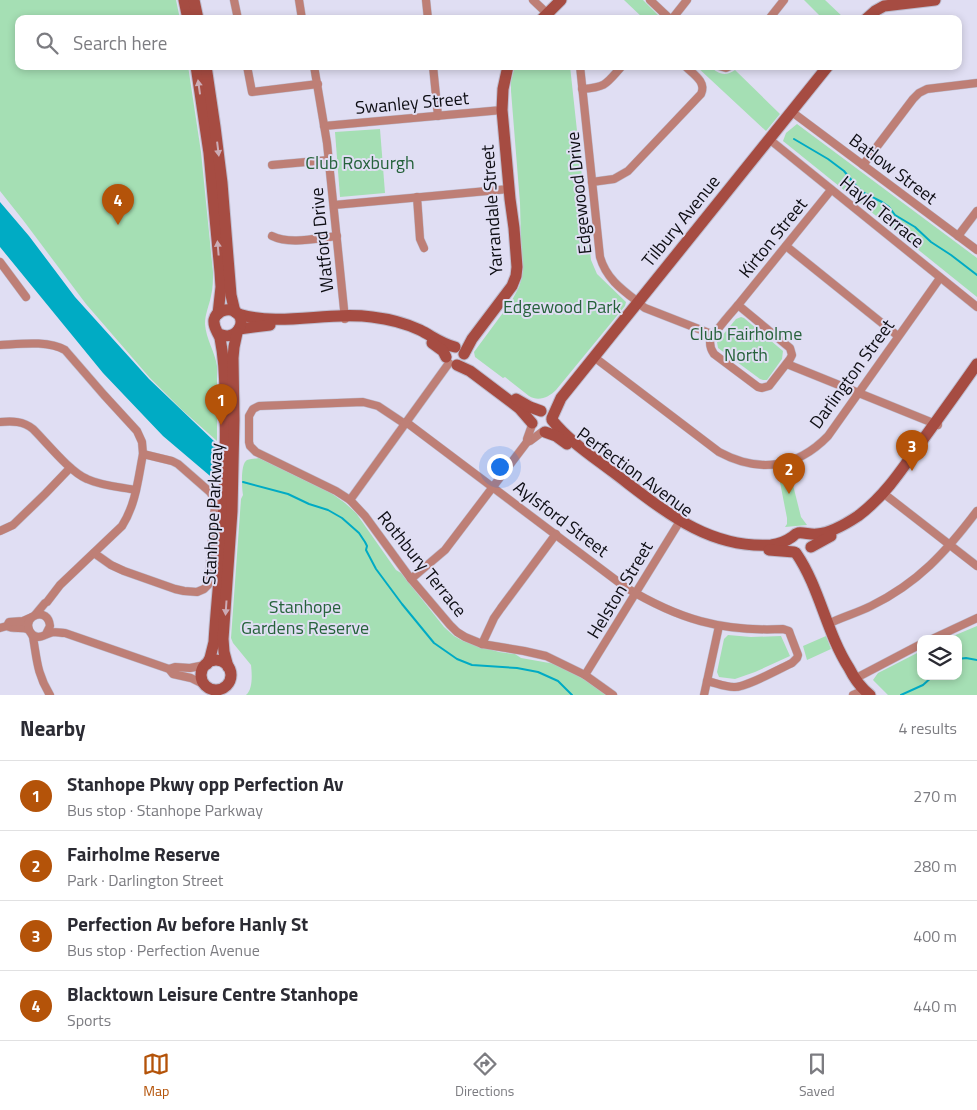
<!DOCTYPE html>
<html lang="en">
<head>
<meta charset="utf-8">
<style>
	:root { --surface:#fff; --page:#f7f7f7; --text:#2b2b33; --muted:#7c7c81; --line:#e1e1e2; --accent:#b45309 }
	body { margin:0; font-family:"Titillium Web",sans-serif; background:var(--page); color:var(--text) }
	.controls { position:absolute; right:15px; bottom:15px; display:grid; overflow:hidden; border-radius:10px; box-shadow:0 2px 8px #0003 }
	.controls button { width:45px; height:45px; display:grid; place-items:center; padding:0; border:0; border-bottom:1px solid var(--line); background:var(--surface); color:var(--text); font:25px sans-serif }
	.you { position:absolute; left:499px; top:466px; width:18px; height:18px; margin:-12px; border:4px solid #fff; border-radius:50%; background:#1a73e8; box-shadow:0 0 0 8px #1a73e833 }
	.badge { display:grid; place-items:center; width:32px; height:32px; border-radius:50%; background:var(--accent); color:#fff; font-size:16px; font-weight:700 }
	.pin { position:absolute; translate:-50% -41px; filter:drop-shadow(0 1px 2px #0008) }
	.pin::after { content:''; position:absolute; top:26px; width:18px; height:15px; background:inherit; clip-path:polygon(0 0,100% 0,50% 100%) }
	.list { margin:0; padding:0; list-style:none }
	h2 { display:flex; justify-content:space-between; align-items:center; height:65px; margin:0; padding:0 20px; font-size:21px }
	h2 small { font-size:16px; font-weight:400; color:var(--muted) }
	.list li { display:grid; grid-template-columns:32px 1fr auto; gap:15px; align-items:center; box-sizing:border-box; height:70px; padding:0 20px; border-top:1px solid var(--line) }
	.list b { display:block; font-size:19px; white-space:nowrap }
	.list p { margin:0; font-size:16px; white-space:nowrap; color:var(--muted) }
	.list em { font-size:16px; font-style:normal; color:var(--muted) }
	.icon { flex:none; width:28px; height:28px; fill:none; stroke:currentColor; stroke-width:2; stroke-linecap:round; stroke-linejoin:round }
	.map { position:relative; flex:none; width:977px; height:695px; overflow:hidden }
	.search { position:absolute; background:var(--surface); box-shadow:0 2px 8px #0003; left:15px; right:15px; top:15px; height:55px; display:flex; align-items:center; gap:12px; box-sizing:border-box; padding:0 18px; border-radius:10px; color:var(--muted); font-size:19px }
	.sheet { height:345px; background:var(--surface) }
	nav { display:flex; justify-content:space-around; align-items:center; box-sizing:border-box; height:70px; border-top:1px solid var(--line); background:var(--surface); font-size:14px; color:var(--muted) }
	nav a { display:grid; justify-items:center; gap:2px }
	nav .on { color:var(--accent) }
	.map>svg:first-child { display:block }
</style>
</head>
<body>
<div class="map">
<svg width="977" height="695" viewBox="0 0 977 695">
	<rect width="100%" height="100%" fill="#e0def3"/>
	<g fill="#a5dfb4">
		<path d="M0,0H176L180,19H19V66H188L201,152L213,272C213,280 213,288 211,296C209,306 205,314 205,324C206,339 215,352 217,366V441L181,409L150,378L86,304L23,220L0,191Z"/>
		<polygon points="624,0 643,0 662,19 644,19"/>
		<polygon points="804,0 825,0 845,19 823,19"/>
		<path d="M515,66H570L591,260L597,274L626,302L625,306L556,390C549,397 539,402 529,396L505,377L503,378L475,357L474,352L511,302L519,287L522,277L520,203L511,91V81Z"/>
		<path d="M696,66H710C718,74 725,77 735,70L780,114L766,131Z"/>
		<polygon points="797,124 977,258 977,297 783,141 786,133"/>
		<polygon points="380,129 385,193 340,197 335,132"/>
		<polygon points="741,317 744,318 783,351 782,359 767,380 763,380 760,379 718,348 717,342 736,319"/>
		<path d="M259,458L331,493L345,503L356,513L396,570L401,573L444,627L454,636L463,641L499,652L515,654L521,658L555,664L583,678L606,695H246C253,689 252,674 251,665L233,643L231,638L241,499L243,495C242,489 240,464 247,460C250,459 255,459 259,458Z"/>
		<polygon points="789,469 801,517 807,525 785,527 787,524 787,518 778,472"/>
		<polygon points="977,626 977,695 888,695 873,680 878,673 882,671 921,651 921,676 958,676 958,639 946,639"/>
		<polygon points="728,635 751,637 781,636 790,656 755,672 735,679 719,677 717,672 724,639"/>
		<polygon points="826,636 831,649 807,660 803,646"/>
	</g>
	<polygon fill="#00abc4" points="0,202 29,236 75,297 149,379 216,443 216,481 163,436 103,373 0,247"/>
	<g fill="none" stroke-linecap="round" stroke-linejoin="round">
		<g stroke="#00abc4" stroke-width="2">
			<polyline points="794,139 828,159 844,171 857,187 864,193 882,202 889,207 895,215 915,227 931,242 951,255 977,275"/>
			<polyline points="243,482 288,494 309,504 328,510 342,518 359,533 365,542 367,546 366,550 376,569 402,604 434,643 457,659 472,665 517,668 538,672 558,681 572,695"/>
			<polyline points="958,659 966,658 977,660"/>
			<polyline points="901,695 923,685 933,676"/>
		</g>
		<defs>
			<g id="street">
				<polyline points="234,0 238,19"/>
				<polyline points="299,0 302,19"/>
				<polyline points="426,0 428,19"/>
				<polyline points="533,0 553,19"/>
				<polyline points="650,0 670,19"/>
				<polyline points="672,19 687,0"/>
				<polyline points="769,19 784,0"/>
				<polyline points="247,66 252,92 318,84"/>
				<polyline points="314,66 327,143 345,319"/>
				<polyline points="433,66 438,116"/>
				<path d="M580,66L600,257C606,278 621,289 638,302"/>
				<polyline points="719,66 726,68 730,66"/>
				<path d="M582,89C607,87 606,84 622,66"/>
				<polyline points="792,112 977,250"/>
				<polyline points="324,126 502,110"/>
				<polyline points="769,139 977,307"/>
				<polyline points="272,165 329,160"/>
				<polyline points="863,165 913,99 919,93 927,89 977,83"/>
				<path d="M592,182L614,179L628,171L701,94C707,82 693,74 685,66"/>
				<polyline points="417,197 420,239 424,248"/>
				<polyline points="334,205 509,189"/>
				<path d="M272,236C290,245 317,238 337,236"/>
				<polyline points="958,236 977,211"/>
				<polyline points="786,246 898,336"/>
				<polyline points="0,262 26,297"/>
				<polyline points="638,303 645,308 714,335"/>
				<path d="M738,305L790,348L792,355L790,359L769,386L762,388L758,387L714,354C711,350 710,347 710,342C712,334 732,312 738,305Z"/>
				<polyline points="738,305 831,190"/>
				<path d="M0,345C19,344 48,340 65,350L104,395L137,431L142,442L143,454C138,479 136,504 122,526L60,585L47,602L45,603L35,615"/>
				<path d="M594,357L719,452C758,473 796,469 828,436L940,278"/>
				<polyline points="787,364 938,425"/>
				<path d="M0,422C13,421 23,421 33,429C47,443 70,472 87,479C102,486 120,487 136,490"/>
				<path d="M406,422L625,587C678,619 721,632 783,629L789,631L790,634L798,655L797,658L792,663C781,668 745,688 734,687C725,687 716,683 707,681"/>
				<polyline points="405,424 378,406 363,402 259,406 253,409 249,416 249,442 250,446 256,452 336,491 350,500 365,516 411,579 450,625 457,632 465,637 482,644 524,651 546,656 585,675 613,695"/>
				<polyline points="527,442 530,441 542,432"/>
				<polyline points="883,493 977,566"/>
				<polyline points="350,500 449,363"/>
				<polyline points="0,531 13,525 45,494 70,468"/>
				<polyline points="94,553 111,565 124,571 175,589 184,591 197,592 204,589 208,585 215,505 215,500 210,492 178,464 172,461 143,454"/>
				<polyline points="411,579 445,550 527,442 527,439 532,425"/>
				<path d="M828,624C842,617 857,613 871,606C918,583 946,552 977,511"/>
				<path d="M7,626C14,630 22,626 29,630"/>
				<polyline points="0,628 7,626 9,622 23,621 32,617"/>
				<path d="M31,633L33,637C37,660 37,674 50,695"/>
				<path d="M46,634L50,626C48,606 23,615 29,630C30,633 34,636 38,637C43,637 48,633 53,632C57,632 61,633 65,633L169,669L173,674L191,678L205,685"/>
				<polyline points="932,639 977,618"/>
				<polyline points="482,644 494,618 501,608 556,534"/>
				<polyline points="169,669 175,667 190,668 205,665"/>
				<polyline points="585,675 680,521"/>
				<polyline points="860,676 921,644"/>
				<polyline points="704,695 719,626"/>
				<polyline points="853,695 860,692 863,688"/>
			</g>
			<g id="secondary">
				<polyline points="184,0 188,19"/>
				<polyline points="194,0 198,19"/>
				<polyline points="542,19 561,0"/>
				<polyline points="866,19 875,11 884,6 935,0"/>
				<polyline points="196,66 209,153 220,272 221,287 218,314"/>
				<polyline points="206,66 215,127 222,183 231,295 235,312"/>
				<path d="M238,314C281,327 328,311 372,317C389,319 405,323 420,330C432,336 442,344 455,347"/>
				<polyline points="239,329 270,325"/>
				<polyline points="432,343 443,351 446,357"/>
				<polyline points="464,354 472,339 512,286 516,276 517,267 514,228 510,199 502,110 503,89 508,66"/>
				<polyline points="457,365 470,371 519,408 532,423"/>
				<polyline points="516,399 530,407 541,411"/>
				<polyline points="552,418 561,398 828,66"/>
				<path d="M552,420C569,441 592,456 613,472C661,508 706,549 771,545C779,544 785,542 792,537C795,535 794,534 798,533C803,532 811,535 817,534C831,533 846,524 858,516C885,496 903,468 922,441C940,416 959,390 977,364"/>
				<polyline points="545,432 556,436 567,444"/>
				<polyline points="811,547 831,536"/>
				<polyline points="769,550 794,552"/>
				<path d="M796,553C820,588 826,632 849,668C854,678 861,688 870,695"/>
				<circle cx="216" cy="675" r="15"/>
				<path d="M207,664L210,658L214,642C216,608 220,574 222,540C225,493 226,446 225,399C225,378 224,358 220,338C218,332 213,328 214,320C216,311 228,307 236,312C248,321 237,342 219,334"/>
				<polyline points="228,667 224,652 223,639 232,511 234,420 233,358 234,347 237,333"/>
			</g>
		</defs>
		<use href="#street" stroke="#bebdcf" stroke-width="9"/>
		<use href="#secondary" stroke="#bebdcf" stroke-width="13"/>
		<use href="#street" stroke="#be7f76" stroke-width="8"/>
		<use href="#secondary" stroke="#a64c42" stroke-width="11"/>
	</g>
	<defs><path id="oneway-solid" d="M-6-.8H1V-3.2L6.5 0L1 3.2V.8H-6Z" transform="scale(1.25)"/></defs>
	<g fill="#ccabb5">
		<use href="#oneway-solid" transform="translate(199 87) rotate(-98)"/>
		<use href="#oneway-solid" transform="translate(218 149) rotate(83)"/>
		<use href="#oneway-solid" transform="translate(218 248) rotate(-95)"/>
		<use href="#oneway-solid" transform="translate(226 608) rotate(94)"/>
	</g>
	<g text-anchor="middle" stroke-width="4" stroke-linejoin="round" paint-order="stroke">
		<g font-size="18" fill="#0e0e14" stroke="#e0def3">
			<text transform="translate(412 103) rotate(-5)" y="6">Swanley Street</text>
			<text transform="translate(893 169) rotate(37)" y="6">Batlow Street</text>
			<text transform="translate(579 193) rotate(-96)" y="6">Edgewood Drive</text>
			<text transform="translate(492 210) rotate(-94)" y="6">Yarrandale Street</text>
			<text transform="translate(882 212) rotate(39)" y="6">Hayle Terrace</text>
			<text transform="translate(681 221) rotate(-51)" y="6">Tilbury Avenue</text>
			<text transform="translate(773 238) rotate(-51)" y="6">Kirton Street</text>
			<text transform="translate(322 240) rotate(-96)" y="6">Watford Drive</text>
			<text transform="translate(852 374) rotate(-54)" y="6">Darlington Street</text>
			<text transform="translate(635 472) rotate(36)" y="6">Perfection Avenue</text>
			<text transform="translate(213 514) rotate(-87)" y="6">Stanhope Parkway</text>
			<text transform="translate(561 519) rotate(37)" y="6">Aylsford Street</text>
			<text transform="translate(422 564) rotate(51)" y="6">Rothbury Terrace</text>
			<text transform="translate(620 590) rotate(-59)" y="6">Helston Street</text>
		</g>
		<g font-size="18" fill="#26623b" stroke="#e0def3">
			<text x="360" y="169">Club Roxburgh</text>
			<text x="562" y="313">Edgewood Park</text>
			<text x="746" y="340">Club Fairholme<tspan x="746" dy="21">North</tspan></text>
			<text x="305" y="613">Stanhope<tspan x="305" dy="21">Gardens Reserve</tspan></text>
		</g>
	</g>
</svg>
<div class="controls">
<button><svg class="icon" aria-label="layers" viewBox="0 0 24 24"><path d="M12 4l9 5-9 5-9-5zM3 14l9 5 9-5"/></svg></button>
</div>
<div class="you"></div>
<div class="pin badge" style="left:221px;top:425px">1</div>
<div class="pin badge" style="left:789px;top:494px">2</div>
<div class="pin badge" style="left:912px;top:471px">3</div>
<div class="pin badge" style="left:118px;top:225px">4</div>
<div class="search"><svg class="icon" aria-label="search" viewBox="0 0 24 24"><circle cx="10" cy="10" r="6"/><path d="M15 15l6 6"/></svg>Search here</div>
</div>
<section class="sheet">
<h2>Nearby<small>4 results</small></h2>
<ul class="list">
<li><span class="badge">1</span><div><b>Stanhope Pkwy opp Perfection Av</b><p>Bus stop · Stanhope Parkway</p></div><em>270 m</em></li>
<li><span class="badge">2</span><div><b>Fairholme Reserve</b><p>Park · Darlington Street</p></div><em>280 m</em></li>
<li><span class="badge">3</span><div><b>Perfection Av before Hanly St</b><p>Bus stop · Perfection Avenue</p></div><em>400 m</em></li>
<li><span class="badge">4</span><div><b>Blacktown Leisure Centre Stanhope</b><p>Sports</p></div><em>440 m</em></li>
</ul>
</section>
<nav>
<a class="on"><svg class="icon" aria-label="map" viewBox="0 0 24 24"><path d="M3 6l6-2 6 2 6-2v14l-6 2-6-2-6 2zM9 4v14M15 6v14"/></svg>Map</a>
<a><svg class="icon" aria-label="directions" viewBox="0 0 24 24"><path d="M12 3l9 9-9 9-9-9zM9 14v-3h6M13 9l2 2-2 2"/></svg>Directions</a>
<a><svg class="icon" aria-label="saved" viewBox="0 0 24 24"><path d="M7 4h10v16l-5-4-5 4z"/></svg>Saved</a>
</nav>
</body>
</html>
